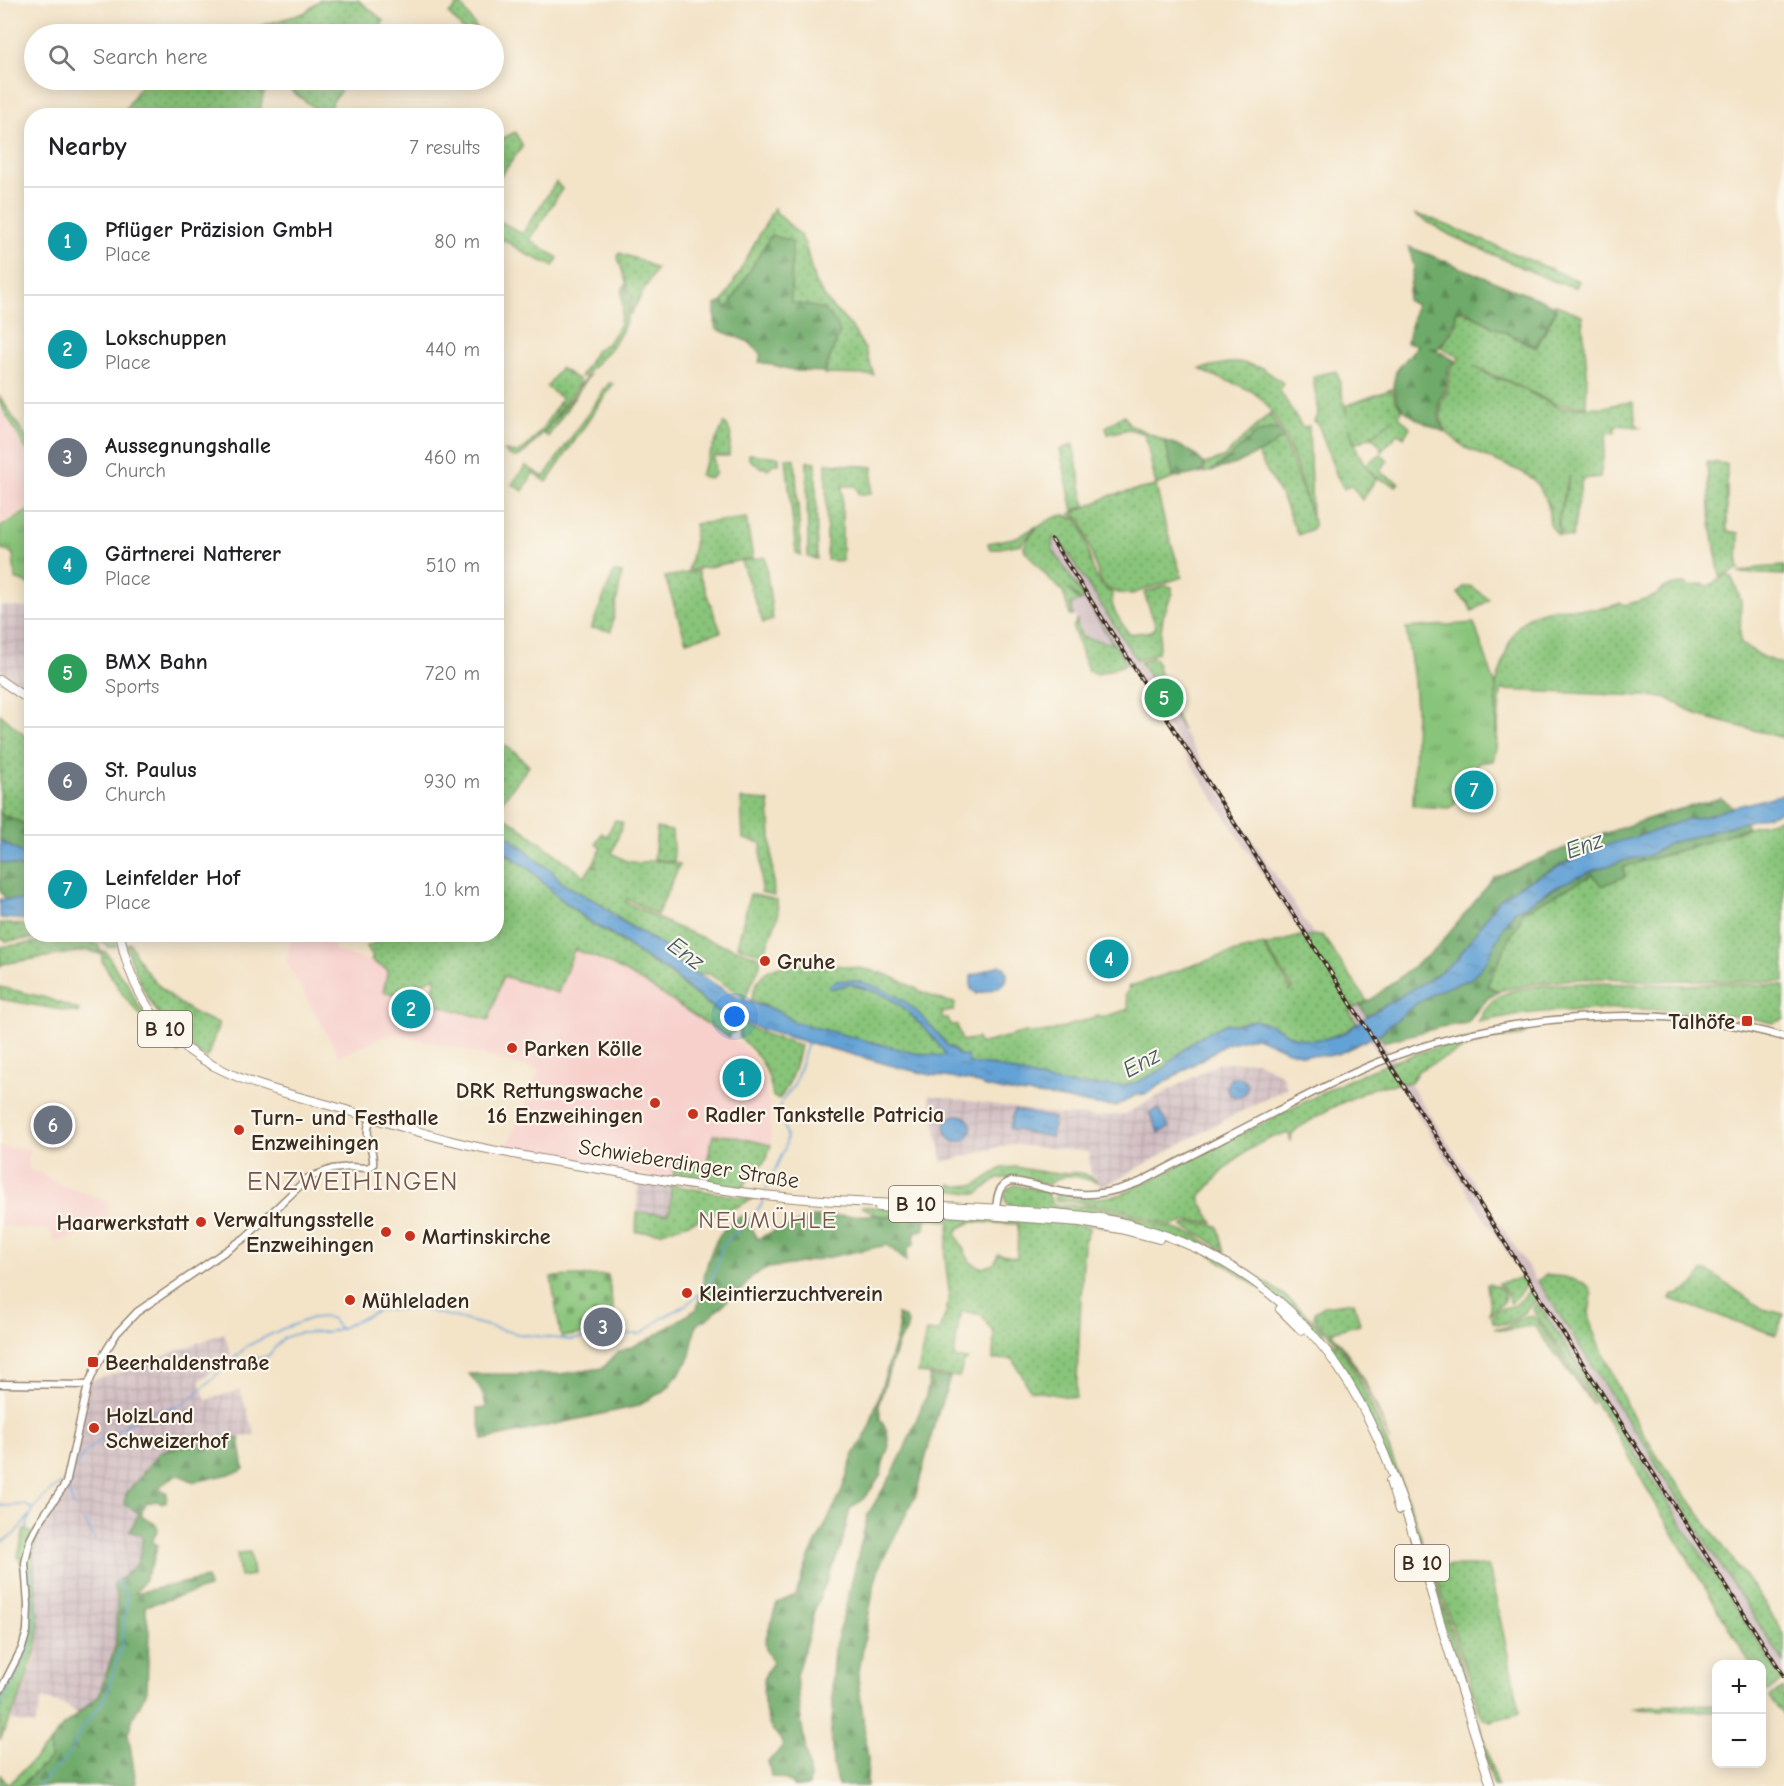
<!DOCTYPE html>
<html lang="en">
<head>
<meta charset="utf-8">
<style>
	:root { --surface:#fff; --page:#f6f6f6; --text:#202124; --muted:#757577; --line:#e0e0e0; --accent:#111827 }
	body { margin:0; font-family:"Comic Neue",sans-serif; background:var(--page); color:var(--text) }
	.controls { position:absolute; right:18px; bottom:18px; display:grid; overflow:hidden; border-radius:12px; box-shadow:0 3px 15px #0003 }
	.controls button { width:54px; height:54px; display:grid; place-items:center; padding:0; border:0; border-bottom:2px solid var(--line); background:var(--surface); color:var(--text); font:30px sans-serif }
	.you { position:absolute; left:735px; top:1017px; width:21px; height:21px; margin:-15px; border:4px solid #fff; border-radius:50%; background:#1a73e8; box-shadow:0 0 0 9px #1a73e833 }
	.badge { display:grid; place-items:center; width:39px; height:39px; border-radius:50%; background:var(--accent); color:#fff; font-size:20px; font-weight:700 }
	.pin { position:absolute; translate:-50% -50%; border:3px solid #fff; box-shadow:0 2px 6px #0006 }
	.list { margin:0; padding:0; list-style:none }
	h2 { display:flex; justify-content:space-between; align-items:center; height:78px; margin:0; padding:0 24px; font-size:26px }
	h2 small { font-size:20px; font-weight:400; color:var(--muted) }
	.list li { display:grid; grid-template-columns:39px 1fr auto; gap:18px; align-items:center; box-sizing:border-box; height:108px; padding:0 24px; border-top:2px solid var(--line) }
	.list b { display:block; font-size:22px; white-space:nowrap }
	.list p { margin:0; font-size:20px; white-space:nowrap; color:var(--muted) }
	.list em { font-size:20px; font-style:normal; color:var(--muted) }
	.icon { flex:none; width:33px; height:33px; fill:none; stroke:currentColor; stroke-width:2; stroke-linecap:round; stroke-linejoin:round }
	.map { position:relative; flex:none; width:1784px; height:1786px; overflow:hidden }
	.search { position:absolute; background:var(--surface); box-shadow:0 3px 15px #0003; left:24px; top:24px; width:480px; height:66px; display:flex; align-items:center; gap:15px; box-sizing:border-box; padding:0 21px; border-radius:33px; color:var(--muted); font-size:22px }
	.panel { position:absolute; background:var(--surface); box-shadow:0 3px 15px #0003; left:24px; top:108px; width:480px; height:834px; border-radius:24px }
	.map>svg:first-child { display:block }
</style>
</head>
<body>
<div class="map">
<svg width="1784" height="1786" viewBox="0 0 1784 1786">
	<defs>
		<pattern id="industrial-grid" width="8" height="8" patternUnits="userSpaceOnUse" patternTransform="scale(1.5)"><rect width="8" height="8" fill="#d2bec3"/><path d="M0 4h8M4 0v8" fill="none" stroke="#b5a3a7"/></pattern>
		<pattern id="grass-dots" width="8" height="8" patternUnits="userSpaceOnUse" patternTransform="scale(1.5)"><rect width="8" height="8" fill="#88c479"/><path d="M2 2h.1M6 6h.1" fill="none" stroke="#709f63" stroke-width="1.8" stroke-linecap="round"/></pattern>
		<pattern id="forest-firs" width="22" height="20" patternUnits="userSpaceOnUse" patternTransform="scale(1.5)"><rect width="22" height="20" fill="#6eaa69"/><path d="M5 1l3.5 6h-7zM16 11l3.5 6h-7z" fill="#5c8b56"/></pattern>
		<pattern id="cemetery-stones" width="16" height="16" patternUnits="userSpaceOnUse" patternTransform="scale(1.5)"><rect width="16" height="16" fill="#88c479"/><path d="M2 7V4a2 2 0 0 1 4 0v3zM10 15v-3a2 2 0 0 1 4 0v3z" fill="#709f63"/></pattern>
		<pattern id="park-tufts" width="24" height="20" patternUnits="userSpaceOnUse" patternTransform="scale(1.5)"><rect width="24" height="20" fill="#88c479"/><path d="M3 7l-1-3M5 7V3M7 7l1-3M15 17l-1-3M17 17v-4M19 17l1-3" fill="none" stroke="#709f63"/></pattern>
		<pattern id="water-ripples" width="26" height="14" patternUnits="userSpaceOnUse" patternTransform="scale(1.5)"><rect width="26" height="14" fill="#64a2d6"/><path d="M2 4q2-2 4 0t4 0M15 11q2-2 4 0t4 0" fill="none" stroke="#5484ad"/></pattern>
	</defs>
	<rect width="100%" height="100%" fill="#fbf7ec"/>
	<filter id="ink" filterUnits="userSpaceOnUse"><feTurbulence type="fractalNoise" baseFrequency=".0167" numOctaves="2"/><feDisplacementMap in="SourceGraphic" scale="12" xChannelSelector="R" yChannelSelector="G"/><feConvolveMatrix kernelMatrix="1 2 1 2 8 2 1 2 1" color-interpolation-filters="sRGB"/></filter>
	<filter id="wash" filterUnits="userSpaceOnUse"><feTurbulence type="fractalNoise" baseFrequency=".008" numOctaves="4" result="noise"/><feDisplacementMap in="SourceGraphic" scale="24" xChannelSelector="R" yChannelSelector="G"/><feGaussianBlur stdDeviation="1.35" result="paint"/><feColorMatrix in="noise" values="0 0 0 0 0 0 0 0 0 0 0 0 0 0 0 0 0 1.4 0 .05"/><feComposite in="paint" operator="in"/></filter>
	<g filter="url(#wash)">
		<rect width="100%" height="100%" fill="#f3e3c7"/>
		<g fill="#f7d0cc">
			<polygon points="0,409 32,465 31,506 0,523"/>
			<polygon points="292,935 337,935 334,950 368,961 389,970 384,992 449,1009 488,1022 504,977 558,994 575,951 580,953 636,978 708,1025 739,1042 751,1054 761,1069 766,1085 770,1117 771,1145 732,1136 706,1167 672,1180 505,1151 539,1070 447,1046 400,1035 383,1037 339,1056 286,961"/>
			<polygon points="0,1147 29,1149 29,1170 39,1172 59,1184 107,1201 110,1229 54,1242 50,1230 0,1226"/>
		</g>
		<g fill="url(#industrial-grid)">
			<polygon points="0,606 31,608 31,679 23,685 0,671"/>
			<polygon points="1256,1061 1282,1075 1287,1088 1213,1126 1122,1177 1100,1187 1098,1180 1091,1175 1089,1152 1010,1144 943,1162 929,1095 1061,1115 1098,1117 1125,1114 1217,1064"/>
			<polygon points="638,1178 671,1185 670,1209 667,1215 637,1212"/>
			<polygon points="224,1333 231,1354 199,1382 206,1400 240,1390 255,1435 169,1448 159,1453 126,1494 139,1513 142,1535 141,1557 138,1564 113,1585 117,1597 116,1645 99,1695 78,1714 68,1706 42,1699 35,1725 11,1720 36,1658 38,1647 39,1623 33,1559 34,1549 43,1527 62,1501 60,1497 66,1487 90,1380 118,1373"/>
		</g>
		<polygon fill="#d2bec3" points="1056,539 1062,544 1633,1430 1637,1432 1657,1463 1656,1464 1696,1527 1701,1531 1700,1533 1784,1663 1784,1682 1114,644 1081,635 1077,626 1078,619 1073,616 1070,604 1079,602 1084,598 1053,550 1051,543 1052,540"/>
		<g fill="url(#grass-dots)" stroke="#62774c" stroke-width="1.5" fill-rule="evenodd">
			<polygon points="320,0 358,0 384,21 376,34 234,34 304,13"/>
			<polygon points="460,3 476,27 467,34 449,14"/>
			<polygon points="148,80 274,80 263,95 259,115 122,115 140,86"/>
			<polygon points="277,80 348,80 333,101 327,116 324,115"/>
			<polygon points="515,132 523,146 497,181 497,139 504,138"/>
			<polygon points="556,182 562,189 530,240 558,258 553,266 528,255 503,239 497,247 497,219 522,234"/>
			<polygon points="774,208 776,212 799,234 805,244 815,283 831,306 851,326 865,349 874,375 824,374 840,332 823,309 791,303 771,235 727,310 723,302"/>
			<polygon points="1414,214 1430,218 1579,281 1576,287 1553,281 1512,263 1450,235"/>
			<polygon points="619,253 642,261 656,269 630,315 631,297 618,258"/>
			<path d="M625,285C639,325 609,350 584,376L580,377L596,350L608,343L619,326L623,309L622,291Z"/>
			<polygon points="1554,304 1582,315 1587,371 1586,406 1557,405 1506,380 1492,375 1474,366 1491,377 1507,381 1559,408 1605,407 1617,404 1633,402 1636,424 1640,427 1615,425 1615,433 1607,432 1600,477 1582,479 1572,538 1560,535 1559,519 1570,477 1566,487 1558,520 1558,535 1550,525 1548,504 1542,492 1533,479 1522,472 1466,448 1447,433 1441,419 1441,402 1447,392 1451,368 1460,358 1441,347 1457,325 1456,312 1463,311 1536,348 1556,311"/>
			<path d="M1239,362L1262,368L1283,383L1280,391L1302,427L1309,426L1312,517C1301,483 1284,413 1254,393C1238,382 1217,380 1200,369L1222,364Z"/>
			<path d="M560,368L579,380V383C569,398 532,452 517,457C512,458 508,454 504,451L518,453C537,441 549,417 562,399L547,387Z"/>
			<path d="M1337,371L1347,416L1345,406L1392,389L1395,400L1403,410L1398,415L1410,427L1404,437L1398,433L1381,452L1380,445L1372,437L1394,418L1372,436L1355,444L1349,426C1354,446 1361,463 1376,479L1362,500L1351,485L1344,489L1336,474L1318,424L1314,421L1318,413L1313,376Z"/>
			<polygon points="590,374 548,437 543,433 569,402 586,377"/>
			<polygon points="609,383 613,384 547,482 533,473 523,491 512,484 526,466 544,477"/>
			<polygon points="0,397 31,445 31,458 0,404"/>
			<polygon points="1270,413 1279,430 1269,429 1211,471 1199,474 1205,469 1204,464 1223,458"/>
			<polygon points="1124,415 1129,424 1165,441 1174,478 1156,485 1145,434 1129,429 1108,434 1106,427"/>
			<path d="M724,423C735,433 729,443 729,456H714L715,475L711,478L703,477L700,475Z"/>
			<polygon points="1283,438 1314,522 1314,526 1310,530 1298,535 1282,498 1257,453"/>
			<polygon points="1073,444 1085,506 1073,511 1060,450"/>
			<polygon points="749,454 779,457 779,464 773,464 768,469 760,467 749,459"/>
			<polygon points="1381,454 1388,460 1381,469 1381,473 1399,483 1396,486 1378,478 1365,465"/>
			<polygon points="786,458 795,459 801,555 796,553"/>
			<polygon points="807,461 816,462 817,559 808,557"/>
			<polygon points="1707,462 1727,464 1727,531 1739,533 1738,568 1740,569 1720,577 1711,525"/>
			<polygon points="826,463 873,467 871,494 858,494 858,490 855,486 842,486 842,561 827,560"/>
			<polygon points="1156,486 1165,524 1182,577 1132,594 1118,593 1110,590 1103,584 1099,577 1082,522 1077,517 1070,514 1112,495"/>
			<path d="M1064,515L1076,519L1080,523C1091,546 1087,580 1112,593C1109,608 1121,621 1129,634L1152,631L1156,627L1144,593L1166,585L1172,587V593L1163,617L1158,653L1137,660L1059,540L1055,539L1052,540L1053,550L1084,598L1081,601L1070,589L1068,590L1080,601L1071,604L1073,616H1070L1063,591L1051,581L1025,551L1024,547C1030,531 1047,518 1064,515Z"/>
			<polygon points="746,518 753,558 688,571 694,546 695,524"/>
			<polygon points="1037,526 1021,544 990,550 988,543 1018,537"/>
			<polygon points="765,557 773,620 763,623 741,561"/>
			<polygon points="1784,566 1784,575 1738,573 1758,568"/>
			<polygon points="698,571 721,632 686,641 665,577"/>
			<polygon points="614,572 622,573 611,631 591,628"/>
			<path d="M1726,575L1732,577L1741,601L1740,643L1763,657L1784,665V738L1700,716L1665,697L1501,690L1496,748C1497,728 1496,708 1496,688C1496,681 1500,672 1502,666C1510,636 1518,613 1553,609C1579,606 1594,614 1621,603L1625,605L1655,596L1664,588L1673,585L1686,584L1689,587L1702,584L1709,586Z"/>
			<polygon points="1470,586 1489,599 1472,612 1468,603 1458,594 1463,587"/>
			<polygon points="1087,601 1127,664 1098,674 1088,671 1073,628 1077,619 1077,626 1082,637 1113,644"/>
			<polygon points="0,714 31,741 31,827 0,813"/>
			<polygon points="496,740 515,752 529,766 497,808"/>
			<polygon points="741,799 767,801 769,802 774,896 761,892 761,843 743,839"/>
			<polygon points="497,812 510,820 585,876 593,864 598,868 594,863 601,848 596,843 602,833 606,837 615,820 623,823 612,853 626,861 639,863 654,860 680,864 657,915 627,899 626,902 671,925 708,940 760,957 760,965 745,998 709,974 696,974 677,960 670,950 621,920 599,903 563,884 552,871 537,860 520,844 497,830"/>
			<path d="M1784,818V982L1681,980L1652,981L1610,978L1573,979L1532,984L1499,991L1487,986L1508,941L1520,921L1522,912L1592,875L1626,876L1623,870L1624,867C1640,860 1657,858 1673,853C1710,841 1746,827 1784,818Z"/>
			<polygon points="657,828 672,831 674,862 654,859"/>
			<path d="M497,852H502L514,859L528,868L556,895L593,925L612,935L646,959L670,973L686,988L717,1011L736,1020L734,1033H730L729,1037C678,1008 632,968 575,950L578,947L574,950L558,993L503,976L489,1020L430,1003L436,977L395,994L383,992L388,970L371,961L373,957L366,947L380,940L381,935L496,934Z"/>
			<polygon points="750,894 777,900 778,916 764,954 737,946"/>
			<polygon points="0,923 31,926 32,934 55,935 58,936 6,941 0,938"/>
			<polygon points="62,935 115,935 112,937 115,936 116,945 114,947 109,947 101,941"/>
			<path d="M1322,935L1367,1001L1349,1011L1357,1023L1344,1032L1324,1039L1309,1040L1293,1037L1272,1025L1247,1021L1238,1024H1225L1199,1037L1174,1058L1165,1068L1138,1082L1119,1086L1076,1085L1047,1081L995,1066L969,1063L951,1047L949,1048L935,1030L906,1003L883,990L851,980L830,989L850,984L882,994L903,1007L920,1023L946,1053L941,1056L914,1053L794,1022L780,1012L751,1000C754,990 757,978 766,972C787,956 864,966 887,975C911,984 930,999 955,1003L954,1011L942,1012V1018H948L950,1025H957L962,1041L977,1038L979,1044L1022,1033L1048,1032L1099,1016L1100,1018L1129,1009L1125,994L1129,990L1128,987L1224,955L1263,945L1291,989L1289,992L1293,988L1265,946L1300,936Z"/>
			<polygon points="68,938 87,941 99,945 100,954 88,950 2,964 0,967 0,947"/>
			<path d="M130,943C145,979 181,1012 219,1023L207,1058C163,1034 140,991 126,945Z"/>
			<polygon points="102,951 106,952 119,974 127,982 137,1003 154,1024 180,1051 179,1053 170,1048 158,1036 123,995 102,961"/>
			<path d="M1589,983L1682,985L1721,983L1784,986V1019L1772,1023L1755,1019L1727,1015L1625,1008L1544,1012L1515,1015L1478,1022C1483,1015 1487,1004 1495,999C1515,984 1563,984 1589,983Z"/>
			<polygon points="0,987 43,997 79,1010 78,1013 0,999"/>
			<path d="M741,1023L764,1034L800,1045C796,1064 791,1085 779,1099L773,1097C769,1070 761,1056 740,1038L739,1029Z"/>
			<path d="M1522,1029L1525,1030L1526,1032L1522,1036L1491,1039L1467,1047L1419,1070L1411,1082L1375,1087L1331,1108L1298,1128L1292,1134L1291,1142L1289,1134C1280,1133 1270,1138 1262,1142C1235,1156 1217,1176 1199,1199L1213,1223L1188,1221L1172,1226L1118,1209L1078,1202L1058,1201L1054,1198L1057,1195C1079,1199 1099,1200 1122,1194L1346,1081C1402,1056 1461,1037 1522,1029Z"/>
			<polygon points="713,1135 732,1136 771,1145 765,1161 749,1178 741,1190 672,1180 677,1161 706,1167"/>
			<path d="M1016,1167C1027,1169 1039,1172 1050,1173C1071,1174 1079,1168 1097,1181V1182C1076,1177 1067,1170 1048,1185L1015,1177L996,1179L977,1194L949,1190L950,1185L956,1186L976,1185L1002,1168Z"/>
			<polygon points="671,1185 752,1199 739,1206 662,1232 636,1232 637,1212 667,1214 670,1209"/>
			<path d="M1014,1185L1045,1191L1048,1194L1051,1201L1057,1205L1088,1206L1118,1212L1197,1236L1284,1295L1307,1315L1323,1331L1325,1337L1323,1340L1295,1312L1196,1245L1013,1208C1006,1204 1002,1198 1006,1190Z"/>
			<path d="M861,1206L1056,1220L1090,1227L1084,1242L1076,1398L1030,1390L1013,1359L993,1360L994,1334L982,1315L962,1311L958,1326L954,1358L967,1360L964,1362L959,1377L918,1373L926,1331L938,1332L946,1313L948,1301L949,1291L945,1258L950,1221L876,1215ZM971,1222L1018,1224L1017,1258L998,1254L994,1264L982,1268L970,1262L956,1234L959,1228Z"/>
			<polygon points="1191,1223 1218,1226 1225,1252 1205,1237 1183,1227 1184,1225"/>
			<path d="M1703,1271H1708L1763,1309L1784,1314L1776,1335L1670,1299L1671,1296C1687,1293 1695,1285 1703,1271Z"/>
			<polygon points="1545,1275 1565,1277 1584,1283 1589,1287 1592,1295 1589,1313 1592,1329 1627,1406 1659,1459 1758,1594 1784,1634 1784,1663 1699,1532 1700,1531 1655,1464 1656,1463 1637,1432 1633,1430 1538,1281"/>
			<polygon points="1523,1278 1527,1284 1511,1303 1504,1290 1498,1283"/>
			<path d="M1487,1284C1497,1284 1504,1289 1505,1300C1502,1307 1493,1307 1489,1315L1490,1308Z"/>
			<path d="M1530,1289L1537,1300C1527,1309 1508,1331 1493,1322L1492,1316C1498,1305 1506,1309 1515,1305C1521,1301 1526,1295 1530,1289Z"/>
			<path d="M1354,1302L1360,1324L1331,1332C1359,1363 1375,1402 1390,1441C1377,1409 1363,1377 1343,1349C1334,1338 1323,1329 1314,1318L1315,1312L1324,1306Z"/>
			<polygon points="1538,1303 1783,1680 1769,1691 1764,1691 1762,1687 1762,1664 1750,1664 1644,1484 1617,1434 1534,1312 1533,1308"/>
			<path d="M1525,1316H1532L1538,1321L1593,1404L1536,1328L1533,1326C1521,1327 1506,1332 1494,1328H1504Z"/>
			<path d="M1329,1340C1373,1352 1481,1727 1497,1786H1494C1461,1682 1432,1577 1392,1475C1374,1427 1358,1382 1325,1343Z"/>
			<path d="M58,1500L60,1503C48,1518 36,1534 33,1553L39,1628L37,1647L20,1697L0,1740V1695L26,1642V1581L18,1556L24,1530L36,1534L46,1516Z"/>
			<polygon points="1433,1566 1488,1566 1489,1568 1520,1710 1519,1714 1490,1721 1484,1719 1480,1713"/>
			<polygon points="1784,1688 1784,1716 1769,1698 1771,1695"/>
			<polygon points="1716,1704 1716,1712 1630,1709 1652,1706"/>
			<polygon points="54,1739 50,1745 50,1759 21,1786 2,1786 0,1784 0,1775 8,1785"/>
		</g>
		<g fill="url(#forest-firs)" stroke="#546a44" stroke-width="1.5">
			<path d="M771,235L792,241L791,302C817,308 829,305 840,332L824,372L797,371L759,362L761,354L749,342L716,329L715,326V305L723,302L727,309Z"/>
			<path d="M1409,247C1442,259 1473,273 1505,286C1521,293 1538,297 1553,306L1555,311L1536,346L1493,327L1464,309L1456,311L1455,324L1438,349L1430,348L1441,352L1455,361L1449,367L1445,391L1439,401V419L1445,432C1429,425 1405,417 1397,400C1395,395 1395,391 1393,386L1396,371L1418,345L1407,343L1416,305L1407,300L1414,267Z"/>
			<polygon points="1270,429 1279,430 1283,438 1268,448 1236,464 1211,471 1226,461 1256,433"/>
			<path d="M1165,441C1182,446 1194,450 1204,465L1202,471L1199,473L1174,478Z"/>
			<polygon points="1721,798 1734,807 1707,816 1685,820 1570,860 1519,886 1497,902 1457,959 1435,976 1367,1016 1360,1006 1369,1001 1437,948 1494,878 1577,843 1662,814"/>
			<polygon points="0,813 31,827 31,861 17,850 5,844 0,840"/>
			<polygon points="1745,822 1747,827 1722,837 1624,867 1623,870 1626,876 1602,886 1592,875 1522,912 1520,921 1508,941 1487,986 1499,992 1488,998 1467,1023 1441,1027 1384,1042 1378,1035 1417,1003 1438,991 1470,979 1486,962 1503,927 1515,910 1525,906 1564,883 1597,869 1623,861 1650,855 1670,843"/>
			<polygon points="0,862 21,867 31,875 31,901 6,899 0,891"/>
			<path d="M745,1215L757,1239L777,1230L798,1223L810,1217L873,1215L926,1220L925,1229L915,1232L914,1245L908,1247L906,1261L887,1245L791,1265L768,1268L751,1277L744,1288L727,1301L710,1317L696,1325L689,1360L668,1388L638,1406L483,1440L477,1409L486,1408C484,1391 480,1387 469,1374H560L603,1368L617,1353L648,1340L697,1309C705,1277 708,1228 745,1215Z"/>
			<path d="M897,1315L904,1317L908,1323L906,1332L898,1343L879,1403L880,1419L887,1431L889,1446L883,1463L881,1474L872,1488L863,1499L850,1509L841,1547L814,1611L809,1634L796,1675L799,1707L810,1777L809,1786H793V1784L785,1779L771,1776L768,1761L776,1754L783,1745C780,1736 776,1735 772,1729C764,1717 760,1684 767,1671C768,1668 771,1666 773,1663L766,1650L765,1641L777,1603L796,1595L810,1555L841,1493L853,1456L868,1431L899,1330Z"/>
			<polygon points="930,1376 950,1378 935,1422 916,1495 880,1565 873,1590 858,1677 868,1759 867,1786 838,1786 833,1766 831,1731 833,1711 832,1678 834,1650 842,1622 868,1514 891,1476 903,1452 926,1396"/>
			<path d="M239,1438L244,1469L239,1472L194,1482L179,1475L167,1480L159,1488L167,1493L166,1502L162,1504L157,1501L146,1503L142,1510V1517L154,1523L158,1528L152,1542L158,1545C153,1563 147,1580 135,1593L207,1578L209,1588L145,1606L149,1631L147,1691L133,1718L128,1733L136,1783L132,1786H21L50,1759V1745L58,1731L99,1695L116,1645L117,1597L113,1585C136,1565 141,1568 142,1536L130,1531L139,1513L124,1504L126,1494L159,1453L169,1448Z"/>
		</g>
		<polygon fill="url(#cemetery-stones)" stroke="#62774c" stroke-width="1.5" points="608,1275 616,1330 561,1337 551,1277"/>
		<g fill="url(#park-tufts)" stroke="#62774c" stroke-width="1.5">
			<polygon points="31,509 31,585 15,579 13,554 0,548 0,527"/>
			<polygon points="1474,623 1496,687 1496,748 1493,761 1477,763 1475,784 1467,786 1466,795 1455,795 1455,804 1449,808 1413,806 1416,709 1414,681 1406,628"/>
			<polygon points="250,1552 253,1575 240,1577 237,1553"/>
		</g>
		<polygon fill="#88c479" stroke="#62774c" stroke-width="1.5" points="1152,658 1156,659 1165,694 1183,730 1140,662"/>
		<g fill="url(#water-ripples)" stroke="#50667a" stroke-width="1.5">
			<path d="M1784,794V811L1670,843L1650,855L1623,861L1597,869L1564,883L1546,892L1525,906L1515,910L1503,927L1486,962L1470,979L1438,991L1417,1003L1379,1034L1340,1053L1328,1056L1303,1055L1286,1050L1259,1038H1249L1226,1044L1146,1094L1136,1095L1117,1106L1096,1105L1047,1096L1009,1092L986,1087L971,1081L931,1075L897,1067L763,1030L717,1010L690,990L671,973L646,958L612,934L593,924L556,895L528,868L503,851H496L497,830L519,844L537,861L552,871L563,884L599,903L620,920L670,950L677,961L696,974L705,978L735,997L780,1012L794,1022L914,1053L941,1056L945,1053L930,1034L903,1007L882,994L850,984L830,989L828,986C846,970 890,991 907,1003C923,1016 937,1032 949,1048L950,1047L958,1055L967,1056L969,1063L995,1066L1047,1081L1076,1085L1119,1086L1138,1082L1165,1068L1174,1058L1199,1037L1225,1024H1238L1254,1020L1272,1025L1293,1037L1309,1040L1324,1039L1345,1033L1367,1016L1435,976L1457,959L1497,902L1519,886L1599,847L1649,833L1685,820L1707,816L1734,807Z"/>
			<polygon points="0,840 5,844 17,850 31,861 31,875 21,867 0,862"/>
			<polygon points="0,899 31,901 31,920 0,918"/>
			<path d="M1000,965L1005,968C1014,988 992,989 977,994L971,989V976Z"/>
			<circle cx="1237" cy="1087" r="10"/>
			<polygon points="1159,1108 1169,1128 1159,1133 1149,1113"/>
			<polygon points="1014,1110 1054,1118 1051,1137 1010,1129"/>
			<circle cx="958" cy="1128" r="13"/>
		</g>
		<g fill="none" stroke-linecap="round" stroke-linejoin="round">
			<g stroke="#64a2d6" stroke-width="1.5">
				<polyline points="765,1191 785,1148 787,1136 780,1109 782,1101 794,1085 808,1043"/>
				<polyline points="229,1362 249,1361 268,1356 283,1338 299,1333 327,1332 339,1329 379,1310 419,1309 454,1317 518,1334 570,1340 607,1335 641,1334 662,1318 687,1304 708,1286 716,1268 722,1246 750,1219 762,1204 764,1198"/>
				<polyline points="71,1473 83,1455 96,1443 145,1414 179,1406 196,1394 247,1346 282,1329 312,1318 326,1317 332,1319 339,1328"/>
				<path d="M71,1474C69,1486 67,1497 75,1507"/>
				<polyline points="0,1504 1,1506 25,1505 33,1509"/>
				<polyline points="84,1521 95,1540"/>
				<path d="M27,1531C25,1511 49,1491 64,1481"/>
				<path d="M0,1542C13,1539 22,1525 30,1515"/>
				<polyline points="0,1708 28,1653 34,1626 31,1567"/>
				<polyline points="0,1785 1,1786"/>
				<polyline points="38,1786 68,1757 82,1729 106,1697 122,1643 127,1597 116,1579"/>
			</g>
		</g>
	</g>
	<g filter="url(#ink)">
		<g fill="none" stroke-linecap="round" stroke-linejoin="round">
			<defs>
				<g id="minor">
					<path d="M996,1209C997,1197 998,1185 1011,1181C1027,1182 1042,1188 1057,1191C1087,1198 1112,1193 1140,1182C1185,1158 1231,1135 1277,1111C1310,1094 1344,1076 1379,1062C1502,1013 1656,1001 1784,1037"/>
					<polyline points="0,1384 88,1385"/>
					<path d="M0,1691L22,1648L27,1631L28,1605L25,1563L30,1540L38,1524L66,1483L88,1385L96,1367L117,1333L137,1312L246,1237L308,1178L332,1169L350,1167L367,1168L373,1165C375,1149 361,1134 372,1118"/>
				</g>
				<g id="major">
					<polyline points="0,680 32,702"/>
					<path d="M120,934C128,980 150,1021 187,1049C231,1082 287,1093 339,1108C376,1119 414,1131 452,1141C508,1155 565,1163 622,1173C672,1182 723,1191 774,1196C849,1204 925,1204 1001,1209C1034,1212 1067,1213 1100,1218C1172,1231 1240,1263 1293,1314C1372,1389 1401,1494 1432,1595C1451,1659 1471,1722 1491,1786"/>
					<polyline points="879,1207 1080,1222 1120,1229 1159,1239"/>
					<polyline points="1280,1309 1301,1330"/>
					<polyline points="1390,1481 1399,1510"/>
				</g>
			</defs>
			<use href="#minor" stroke="#978672" stroke-width="9"/>
			<use href="#major" stroke="#978672" stroke-width="10"/>
			<use href="#minor" stroke="#fff" stroke-width="6"/>
			<use href="#major" stroke="#fff" stroke-width="8"/>
			<defs>
				<polyline id="rail" points="1052,540 1784,1676"/>
			</defs>
			<use href="#rail" stroke="#3b2a1e" stroke-width="4"/>
			<use href="#rail" stroke="#fbf7ec" stroke-width="1.5" stroke-dasharray="4.5" stroke-linecap="butt"/>
		</g>
	</g>
	<g fill="#c8321e" stroke="#fbf7ec" stroke-width="2">
		<circle cx="765" cy="961" r="6"/>
		<rect x="1741" y="1015" width="12" height="12" rx="3"/>
		<circle cx="512" cy="1048" r="6"/>
		<circle cx="655" cy="1103" r="6"/>
		<circle cx="693" cy="1114" r="6"/>
		<circle cx="239" cy="1130" r="6"/>
		<circle cx="201" cy="1222" r="6"/>
		<circle cx="386" cy="1232" r="6"/>
		<circle cx="410" cy="1236" r="6"/>
		<circle cx="687" cy="1293" r="6"/>
		<circle cx="350" cy="1300" r="6"/>
		<rect x="87" y="1356" width="12" height="12" rx="3"/>
		<circle cx="94" cy="1428" r="6"/>
	</g>
	<g text-anchor="middle" stroke-width="4.5" stroke-linejoin="round" paint-order="stroke">
		<g fill="#fbf7ec" stroke="#75685c" stroke-width="1.5">
			<rect x="138" y="1011" width="54" height="36" rx="4.5"/>
			<rect x="889" y="1186" width="54" height="36" rx="4.5"/>
			<rect x="1395" y="1545" width="54" height="36" rx="4.5"/>
		</g>
		<g font-size="21" font-weight="bold" fill="#3b2a1e">
			<text x="165" y="1036">B 10</text>
			<text x="916" y="1211">B 10</text>
			<text x="1422" y="1570">B 10</text>
		</g>
		<g font-size="22" font-weight="bold" fill="#3b2a1e" stroke="#fbf7ec" text-anchor="start">
			<text x="777" y="969">Gruhe</text>
			<text x="1735" y="1029" text-anchor="end">Talhöfe</text>
			<text x="524" y="1056">Parken Kölle</text>
			<text x="643" y="1098" text-anchor="end">DRK Rettungswache<tspan x="643" dy="25">16 Enzweihingen</tspan></text>
			<text x="705" y="1122">Radler Tankstelle Patricia</text>
			<text x="251" y="1125">Turn- und Festhalle<tspan x="251" dy="25">Enzweihingen</tspan></text>
			<text x="374" y="1227" text-anchor="end">Verwaltungsstelle<tspan x="374" dy="25">Enzweihingen</tspan></text>
			<text x="189" y="1230" text-anchor="end">Haarwerkstatt</text>
			<text x="422" y="1244">Martinskirche</text>
			<text x="699" y="1301">Kleintierzuchtverein</text>
			<text x="362" y="1308">Mühleladen</text>
			<text x="105" y="1370">Beerhaldenstraße</text>
			<text x="106" y="1423">HolzLand<tspan x="106" dy="25">Schweizerhof</tspan></text>
		</g>
		<g font-size="22" fill="#3b2a1e" stroke="#fbf7ec">
			<text transform="translate(689 1163) rotate(9)" y="8">Schwieberdinger Straße</text>
		</g>
		<g font-size="24" font-style="italic" fill="#4b5a68" stroke="#fbf7ec">
			<text transform="translate(1584 845) rotate(-20)" y="8">Enz</text>
			<text transform="translate(686 953) rotate(36)" y="8">Enz</text>
			<text transform="translate(1141 1062) rotate(-29)" y="8">Enz</text>
		</g>
		<g font-size="24" letter-spacing="1.5" fill="#75564c" stroke="#fbf7ec">
			<text x="768" y="1228">NEUMÜHLE</text>
		</g>
		<g font-size="26" letter-spacing="1.5" fill="#75564c" stroke="#fbf7ec">
			<text x="353" y="1190">ENZWEIHINGEN</text>
		</g>
	</g>
</svg>
<div class="controls">
<button>+</button>
<button>−</button>
</div>
<div class="you"></div>
<div class="pin badge" style="left:742px;top:1078px;background:#0f9aa8">1</div>
<div class="pin badge" style="left:411px;top:1009px;background:#0f9aa8">2</div>
<div class="pin badge" style="left:603px;top:1327px;background:#6b7280">3</div>
<div class="pin badge" style="left:1109px;top:959px;background:#0f9aa8">4</div>
<div class="pin badge" style="left:1164px;top:698px;background:#2e9e5b">5</div>
<div class="pin badge" style="left:53px;top:1125px;background:#6b7280">6</div>
<div class="pin badge" style="left:1474px;top:790px;background:#0f9aa8">7</div>
<div class="search"><svg class="icon" aria-label="search" viewBox="0 0 24 24"><circle cx="10" cy="10" r="6"/><path d="M15 15l6 6"/></svg>Search here</div>
<section class="panel">
<h2>Nearby<small>7 results</small></h2>
<ul class="list">
<li><span class="badge" style="background:#0f9aa8">1</span><div><b>Pflüger Präzision GmbH</b><p>Place</p></div><em>80 m</em></li>
<li><span class="badge" style="background:#0f9aa8">2</span><div><b>Lokschuppen</b><p>Place</p></div><em>440 m</em></li>
<li><span class="badge" style="background:#6b7280">3</span><div><b>Aussegnungshalle</b><p>Church</p></div><em>460 m</em></li>
<li><span class="badge" style="background:#0f9aa8">4</span><div><b>Gärtnerei Natterer</b><p>Place</p></div><em>510 m</em></li>
<li><span class="badge" style="background:#2e9e5b">5</span><div><b>BMX Bahn</b><p>Sports</p></div><em>720 m</em></li>
<li><span class="badge" style="background:#6b7280">6</span><div><b>St. Paulus</b><p>Church</p></div><em>930 m</em></li>
<li><span class="badge" style="background:#0f9aa8">7</span><div><b>Leinfelder Hof</b><p>Place</p></div><em>1.0 km</em></li>
</ul>
</section>
</div>
</body>
</html>
